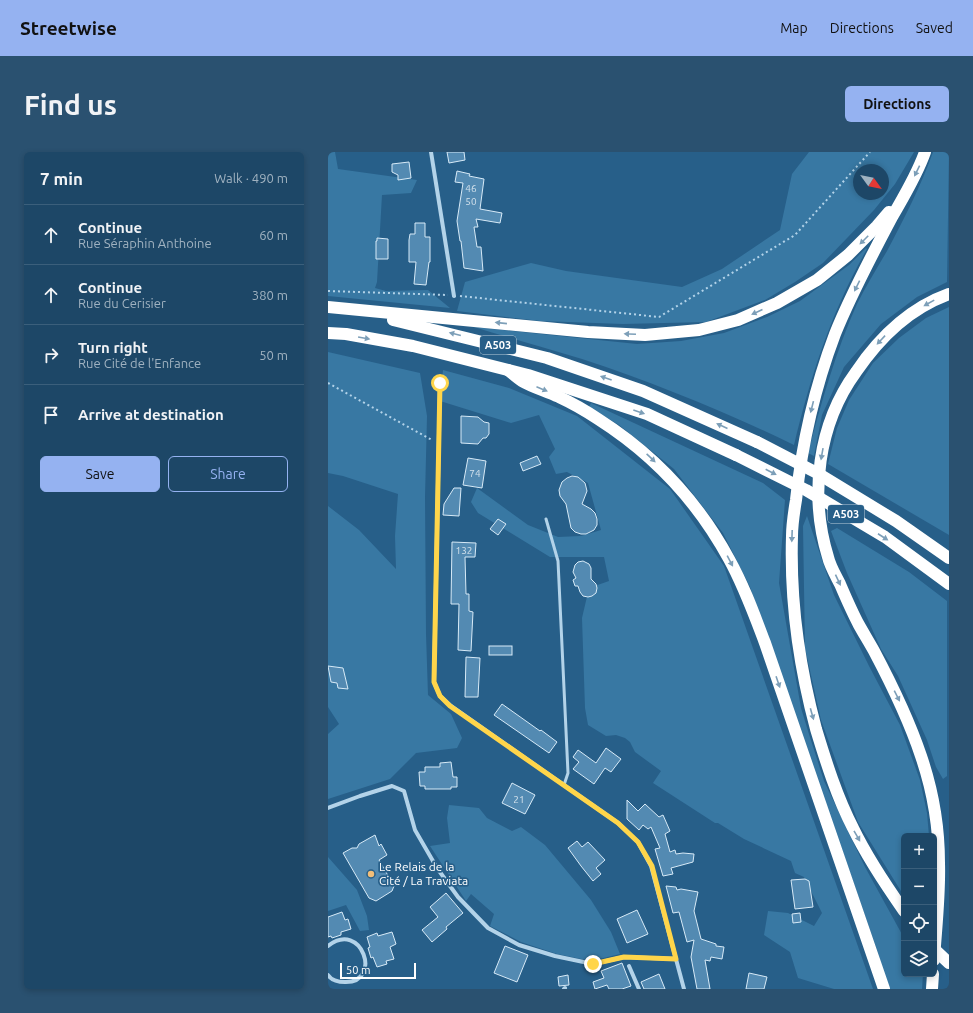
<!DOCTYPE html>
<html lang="en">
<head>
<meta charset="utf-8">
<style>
	:root { --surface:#1d4767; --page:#2a5170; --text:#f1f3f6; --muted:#a0b2c0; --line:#3b5f7b; --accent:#95b2f1 }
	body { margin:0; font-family:Ubuntu,sans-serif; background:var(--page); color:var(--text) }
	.controls { position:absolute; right:12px; bottom:12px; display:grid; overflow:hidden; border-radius:6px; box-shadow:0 2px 6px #0003 }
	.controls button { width:36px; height:36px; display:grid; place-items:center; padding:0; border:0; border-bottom:1px solid var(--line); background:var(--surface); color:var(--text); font:20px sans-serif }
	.compass { position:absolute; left:525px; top:12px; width:36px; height:36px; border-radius:50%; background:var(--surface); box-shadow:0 2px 6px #0003; rotate:123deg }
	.scale { position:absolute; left:12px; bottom:10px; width:76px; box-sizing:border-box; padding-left:4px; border:2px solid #fff; border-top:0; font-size:11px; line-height:14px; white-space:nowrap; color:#fff; -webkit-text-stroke:3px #275f89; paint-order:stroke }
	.stop { position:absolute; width:12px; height:12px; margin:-9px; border:3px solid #ffd54a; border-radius:50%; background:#fff }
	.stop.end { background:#ffd54a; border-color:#fff; box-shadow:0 1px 4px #0008 }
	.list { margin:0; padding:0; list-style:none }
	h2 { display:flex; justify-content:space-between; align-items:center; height:52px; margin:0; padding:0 16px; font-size:17px }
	h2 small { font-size:13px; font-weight:400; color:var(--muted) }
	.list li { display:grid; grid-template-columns:26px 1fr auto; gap:12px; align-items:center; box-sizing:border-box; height:60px; padding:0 16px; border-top:1px solid var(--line) }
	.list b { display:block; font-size:15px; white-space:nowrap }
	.list p { margin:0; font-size:13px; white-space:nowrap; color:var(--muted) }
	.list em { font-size:13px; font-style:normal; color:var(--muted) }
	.actions { display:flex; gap:8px; padding:12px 16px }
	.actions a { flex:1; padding:9px 0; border:1px solid var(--accent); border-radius:6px; text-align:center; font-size:14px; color:var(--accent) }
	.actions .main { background:var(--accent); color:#111 }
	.icon { flex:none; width:22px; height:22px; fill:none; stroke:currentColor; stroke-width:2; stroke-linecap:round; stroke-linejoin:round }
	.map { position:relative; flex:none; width:621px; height:837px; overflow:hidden; border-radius:6px }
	header { display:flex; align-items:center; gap:24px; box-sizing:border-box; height:56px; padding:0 20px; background:var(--accent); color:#111 }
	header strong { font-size:19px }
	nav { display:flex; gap:22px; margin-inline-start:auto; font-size:14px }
	.intro { display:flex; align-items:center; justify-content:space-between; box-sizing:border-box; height:96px; padding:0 24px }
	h1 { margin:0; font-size:28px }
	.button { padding:10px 18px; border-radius:6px; background:var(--accent); color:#111; font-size:14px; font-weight:700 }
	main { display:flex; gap:24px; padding:0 24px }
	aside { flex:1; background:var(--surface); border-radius:6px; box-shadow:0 2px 6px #0003 }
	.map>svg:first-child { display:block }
</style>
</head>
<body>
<header>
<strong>Streetwise</strong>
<nav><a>Map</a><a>Directions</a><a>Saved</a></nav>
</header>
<div class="intro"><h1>Find us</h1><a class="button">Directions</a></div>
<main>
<aside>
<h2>7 min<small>Walk · 490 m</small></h2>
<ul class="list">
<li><svg class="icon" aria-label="ahead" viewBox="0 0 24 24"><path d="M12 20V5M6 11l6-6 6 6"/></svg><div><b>Continue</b><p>Rue Séraphin Anthoine</p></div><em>60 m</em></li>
<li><svg class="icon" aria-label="ahead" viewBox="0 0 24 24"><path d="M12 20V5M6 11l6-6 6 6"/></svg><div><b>Continue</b><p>Rue du Cerisier</p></div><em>380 m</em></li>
<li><svg class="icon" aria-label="right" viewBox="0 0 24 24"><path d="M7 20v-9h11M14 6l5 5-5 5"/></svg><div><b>Turn right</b><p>Rue Cité de l'Enfance</p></div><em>50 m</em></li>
<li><svg class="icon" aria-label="arrive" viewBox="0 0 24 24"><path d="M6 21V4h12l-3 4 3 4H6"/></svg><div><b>Arrive at destination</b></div></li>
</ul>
<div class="actions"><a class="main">Save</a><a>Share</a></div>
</aside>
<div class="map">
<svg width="621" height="837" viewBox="0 0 621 837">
	<rect width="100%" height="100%" fill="#275f89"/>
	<g fill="#3878a3" fill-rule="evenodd">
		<polygon points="0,0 7,0 10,17 89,28 83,41 54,43 49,130 47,136 58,139 100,138 122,156 0,144"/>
		<path d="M481,0H586L567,32L546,58L495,111L467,130L437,148L378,170L295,172L212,169L129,159L137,130L203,111L238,119L354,135L394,117L452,78L464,22ZM531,18H555V42H531Z"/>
		<path d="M605,0H621L619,130L589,145L553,172L516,215L494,263L486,304L480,301C493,251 508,199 529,152C538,134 549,116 559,99C576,67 593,34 605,0Z"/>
		<path d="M538,96L539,97C503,160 483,223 466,293C398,260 327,231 254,207C218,196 182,186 146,175L309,192L353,189L396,181L439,165L472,149L521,113Z"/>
		<polygon points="621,155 621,383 500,312 509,276 521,248 545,211 571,186 598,166"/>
		<polygon points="0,200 92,221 99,264 97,345 98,482 100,543 123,562 134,586 129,596 88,601 62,627 0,647 0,582 11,572 0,555 0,354 31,378 68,417 67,384 70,342 15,324 0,321"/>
		<polygon points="115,218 181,236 249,264 342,337 396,414 545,837 506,837 470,826 462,800 436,783 440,759 460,761 486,774 494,761 476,725 467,721 463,709 416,687 390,671 387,671 325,631 333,619 307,600 302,590 297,586 288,583 278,584 260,573 257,556 254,466 261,436 281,429 276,405 222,405 150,361 143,350 149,336 200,373 230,385 253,384 273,378 260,331 239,320 228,322 221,305 227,297 211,263 183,271 112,249"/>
		<polygon points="263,251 435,331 457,348 451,431 473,556 480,579 496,629 537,715 576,786 576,822 595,822 594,837 561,837 549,798 422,435 395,381 346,317 291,273 261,255"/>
		<polygon points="479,364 506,443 541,514 572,573 592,628 599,661 601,684 576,684 576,744 530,670 493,568 477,496 475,374"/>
		<polygon points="509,376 581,420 619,449 619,624 615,627 608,615 599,588 570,524 553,497 519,421 503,379"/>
		<polygon points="121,653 151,656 159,666 184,679 193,675 217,693 263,748 283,780 292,802 263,809 229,802 193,790 162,774 166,762 143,742 138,749 102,694 122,691 119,666"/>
		<polygon points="0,705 29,738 39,764 41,778 32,779 18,753 0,759"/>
	</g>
	<g fill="#538ab2" stroke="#d7eaf7">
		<polygon points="119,0 136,0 137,8 121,11"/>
		<polygon points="81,10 83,26 70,28 70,23 64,20 64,12"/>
		<polygon points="129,19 142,22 141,24 156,27 152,57 174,61 172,71 148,67 150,75 146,75 149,95 153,95 155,119 136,116 133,89 132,89 129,69 135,31 127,30"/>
		<polygon points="87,71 97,71 97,85 102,85 102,110 101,110 98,133 86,132 88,110 81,110 81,88 82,82 87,82"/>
		<polygon points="49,86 60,87 60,107 48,107 48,89 49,89"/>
		<polygon points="133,264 150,265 156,270 161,271 161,282 158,286 155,286 150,292 133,291"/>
		<polygon points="209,304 213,312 195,319 192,311"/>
		<polygon points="140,306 158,309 154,336 135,333"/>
		<polygon points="244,324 250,325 257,331 259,339 254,352 263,357 267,361 269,367 269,373 266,378 258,382 253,382 247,380 243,376 238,352 232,344 231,338 234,330 239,326"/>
		<polygon points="126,336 133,336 131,364 115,363 116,352"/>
		<polygon points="170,367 178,372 170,383 162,377"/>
		<polygon points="124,390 148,391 147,405 137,405 138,442 141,442 141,459 145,460 143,499 130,498 131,452 123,452"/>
		<polygon points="255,409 261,412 263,416 263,427 268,432 269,436 268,441 264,444 260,445 255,444 252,440 250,434 247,434 245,428 248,426 245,420 247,413 250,410"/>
		<rect x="161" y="494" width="23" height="9"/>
		<polygon points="138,505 152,506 150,545 137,545"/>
		<polygon points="0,514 15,516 20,537 10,536 9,531 3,530"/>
		<polygon points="174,552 212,579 213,578 229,590 221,601 166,563"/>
		<polygon points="278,596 293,607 283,620 277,616 266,632 245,617 251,610 245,605 250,598 268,611"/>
		<polygon points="123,610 125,625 129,625 129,635 123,635 123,637 97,637 97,634 92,634 91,620 97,620 97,615 112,615 112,611"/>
		<polygon points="184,631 207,643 197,662 174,651"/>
		<polygon points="299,648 310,659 317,652 331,665 335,663 342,679 337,682 342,700 347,698 348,702 355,701 366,702 365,710 343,716 345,722 335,724 327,697 332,696 323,675 320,677 315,673 311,678 299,667"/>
		<polygon points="47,683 51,694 53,692 59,703 51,708 66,734 64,739 48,749 41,746 15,701 24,696 29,696 31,692"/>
		<polygon points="249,689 254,695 260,690 277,708 268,716 273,722 265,729 253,714 240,696"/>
		<polygon points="477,727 481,729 485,755 467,757 463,728"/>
		<polygon points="338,734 348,735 349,738 353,737 370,740 366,759 373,787 388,792 388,794 396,795 394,807 383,805 382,809 377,808 382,837 369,837 363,805 366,788 359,790 351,760 345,761"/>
		<polygon points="118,741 135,761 118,775 119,777 104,790 94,778 110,765 102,755"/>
		<polygon points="309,758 320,782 299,791 289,767"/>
		<polygon points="14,760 17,768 20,767 23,777 13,780 13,783 4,786 3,784 0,785 0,765"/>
		<polygon points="472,761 473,770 465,771 464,762"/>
		<polygon points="64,780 68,792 62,795 66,807 58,809 59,812 49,815 45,805 43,806 40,796 42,795 39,785 49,781 50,784"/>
		<polygon points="177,794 200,803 189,830 166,821"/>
		<polygon points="294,811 303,834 294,837 281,837 279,833 267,837 265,830 276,826 273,819"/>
		<polygon points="421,821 439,825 436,837 418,837"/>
		<polygon points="331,822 337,837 316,837 313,830"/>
		<polygon points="240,823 241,833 231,834 230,825"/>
	</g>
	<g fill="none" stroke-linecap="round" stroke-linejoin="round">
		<g stroke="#b3d3e9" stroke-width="2" stroke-dasharray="2 3" stroke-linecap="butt">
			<polyline points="0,139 120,143"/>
			<polyline points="132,144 331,165 467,83 542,0"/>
			<polyline points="0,231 104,288"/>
		</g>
		<polyline stroke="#b3d3e9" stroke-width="3" points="218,367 230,409 240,621 236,633"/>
		<g stroke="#b3d3e9" stroke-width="4">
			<polyline points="103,0 126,144"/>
			<polyline points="112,231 106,530 112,544 123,554 290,671 310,690 323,714 356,837"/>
			<polyline points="0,656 32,644 64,634 76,639 87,678 109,716 130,745 160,776 191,793 227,804 265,812 296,805 348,807"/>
			<path d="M0,794C34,767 55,831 17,830C10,830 4,829 0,823"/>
			<polyline points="301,814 311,837"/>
			<polyline points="236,837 237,836"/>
		</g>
		<g stroke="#fff" stroke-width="12">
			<polyline points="0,155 260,180 317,183 371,178 410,168 449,151 489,128 520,103 549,74 561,60"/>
			<polyline points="65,168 219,206 315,239 429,290"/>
			<polyline points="0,181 18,182 85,194 200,223 319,262 408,303"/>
			<path d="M180,218C185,222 189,226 194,229C206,236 219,239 231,245C244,251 258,259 270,267C325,302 370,350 401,407C416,434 426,462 437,491L556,837"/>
			<path d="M576,759C557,732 539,705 525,676C509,645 498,610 488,577C471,514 462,449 464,384C464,372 466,360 468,348C474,291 487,235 507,182C523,142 544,103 564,65C576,44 589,23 597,0"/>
			<path d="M606,808C608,776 612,743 611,711C611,674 605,639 593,604C581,568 564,533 546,499C541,490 536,482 531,473C524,460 518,446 512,432C508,424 502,414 500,405C481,343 490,272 528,220C551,186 582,156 621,142"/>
			<polyline points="604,837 605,822"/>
		</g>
		<g stroke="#fff" stroke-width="12">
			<polyline points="429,290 489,321 568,369 621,406"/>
			<polyline points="408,303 478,338 557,385 621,432"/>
			<polyline points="606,797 621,811"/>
		</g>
	</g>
	<defs><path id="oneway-solid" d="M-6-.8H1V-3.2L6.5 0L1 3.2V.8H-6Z"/></defs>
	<g fill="#7d9fb8">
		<use href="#oneway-solid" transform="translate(589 19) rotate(116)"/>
		<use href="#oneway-solid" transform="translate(536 88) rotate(135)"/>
		<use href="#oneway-solid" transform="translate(529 134) rotate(116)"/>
		<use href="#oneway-solid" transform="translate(601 151) rotate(151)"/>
		<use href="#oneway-solid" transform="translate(429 160) rotate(156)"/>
		<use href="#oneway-solid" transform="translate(173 171) rotate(-174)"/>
		<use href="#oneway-solid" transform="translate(127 182) rotate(-166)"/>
		<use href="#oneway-solid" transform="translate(302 182) rotate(-177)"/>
		<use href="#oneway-solid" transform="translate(36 186) rotate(10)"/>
		<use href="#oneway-solid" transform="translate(553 188) rotate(133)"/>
		<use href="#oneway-solid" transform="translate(278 226) rotate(-161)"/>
		<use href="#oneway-solid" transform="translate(214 237) rotate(23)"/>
		<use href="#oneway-solid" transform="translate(484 255) rotate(104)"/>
		<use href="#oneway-solid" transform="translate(311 260) rotate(19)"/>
		<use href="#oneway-solid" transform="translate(394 274) rotate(-156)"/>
		<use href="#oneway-solid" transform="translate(494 302) rotate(100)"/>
		<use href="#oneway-solid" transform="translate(323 306) rotate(43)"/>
		<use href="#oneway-solid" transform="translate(443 320) rotate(27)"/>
		<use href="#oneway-solid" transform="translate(464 384) rotate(92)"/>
		<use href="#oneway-solid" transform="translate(555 385) rotate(33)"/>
		<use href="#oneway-solid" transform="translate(402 409) rotate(62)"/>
		<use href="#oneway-solid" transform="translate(510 428) rotate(65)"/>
		<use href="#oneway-solid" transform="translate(450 530) rotate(71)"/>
		<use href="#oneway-solid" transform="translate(569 544) rotate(63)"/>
		<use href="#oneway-solid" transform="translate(484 562) rotate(74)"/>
		<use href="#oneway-solid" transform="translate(529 684) rotate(60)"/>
	</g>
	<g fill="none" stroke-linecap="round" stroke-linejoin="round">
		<polyline stroke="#ffd54a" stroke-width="5" points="112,231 106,530 112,544 122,554 290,671 310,690 324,714 348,807 296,805 265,812"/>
	</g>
	<circle fill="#f2be79" stroke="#275f89" stroke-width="1.5" cx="43" cy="722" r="4"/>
	<g text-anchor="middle" stroke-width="3.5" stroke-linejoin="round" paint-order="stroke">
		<g font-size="10" fill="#d4e2ec">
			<text x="143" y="40">46</text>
			<text x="143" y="53">50</text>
			<text x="147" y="325">74</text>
			<text x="136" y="402">132</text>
			<text x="191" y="651">21</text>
		</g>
		<g fill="#275f89" stroke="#becfdc" stroke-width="1">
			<rect x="152" y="184" width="36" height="18" rx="3"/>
			<rect x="500" y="353" width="36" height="18" rx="3"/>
		</g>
		<g font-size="11" font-weight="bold" fill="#fff">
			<text x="170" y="197">A503</text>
			<text x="518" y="366">A503</text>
		</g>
		<g font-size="12" fill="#fff" stroke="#275f89" text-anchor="start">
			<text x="51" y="719">Le Relais de la<tspan x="51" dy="14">Cité / La Traviata</tspan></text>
		</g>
	</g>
</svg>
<div class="controls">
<button>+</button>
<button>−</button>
<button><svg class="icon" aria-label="locate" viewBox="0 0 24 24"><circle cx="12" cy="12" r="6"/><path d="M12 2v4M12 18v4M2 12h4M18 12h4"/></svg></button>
<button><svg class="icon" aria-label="layers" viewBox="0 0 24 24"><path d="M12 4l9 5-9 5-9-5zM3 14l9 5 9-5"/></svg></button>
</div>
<svg class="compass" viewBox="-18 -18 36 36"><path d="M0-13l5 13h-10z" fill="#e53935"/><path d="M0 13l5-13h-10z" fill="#a0b2c0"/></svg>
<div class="scale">50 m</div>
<div class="stop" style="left:112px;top:231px"></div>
<div class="stop end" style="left:265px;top:812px"></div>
</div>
</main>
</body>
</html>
